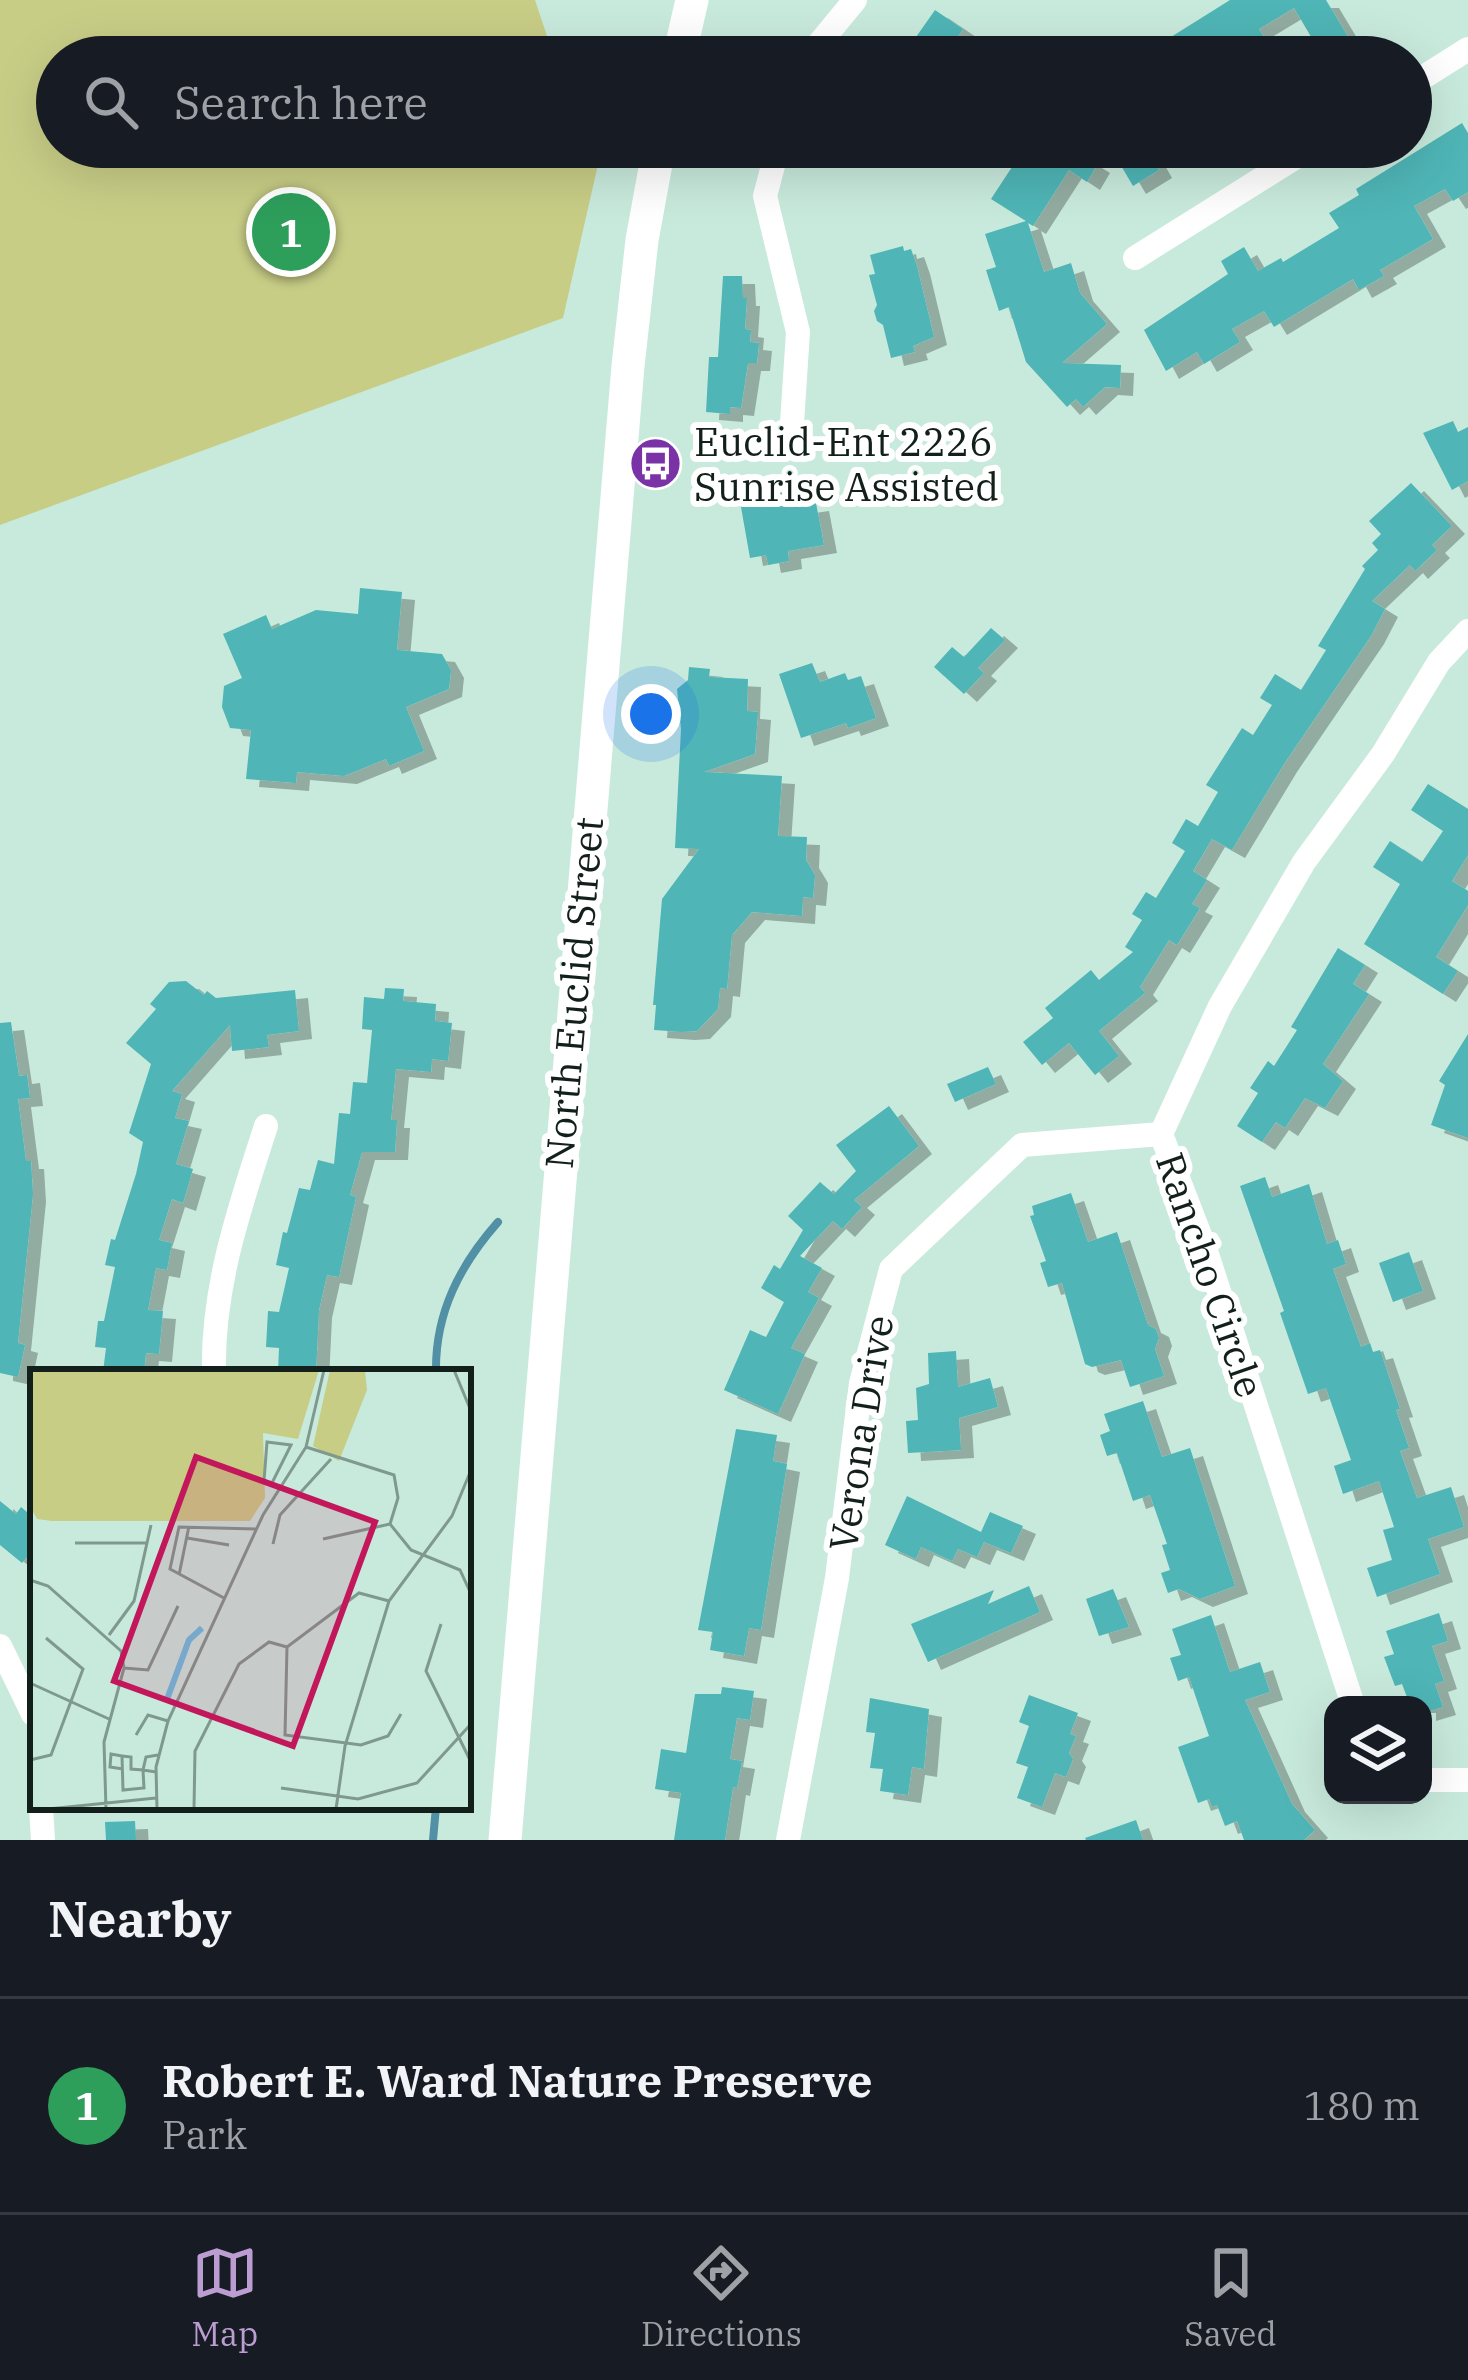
<!DOCTYPE html>
<html lang="en">
<head>
<meta charset="utf-8">
<style>
	:root { --surface:#171b24; --page:#20242c; --text:#f1f3f6; --muted:#9ea1a6; --line:#363941; --accent:#bb9dd2 }
	body { margin:0; font-family:"IBM Plex Serif",serif; background:var(--page); color:var(--text) }
	.controls { position:absolute; right:36px; bottom:36px; display:grid; overflow:hidden; border-radius:24px; box-shadow:0 12px 48px #0002 }
	.controls button { width:108px; height:108px; display:grid; place-items:center; padding:0; border:0; border-bottom:3px solid var(--line); background:var(--surface); color:var(--text); font:60px sans-serif }
	.you { position:absolute; left:651px; top:714px; width:42px; height:42px; margin:-30px; border:9px solid #fff; border-radius:50%; background:#1a73e8; box-shadow:0 0 0 18px #1a73e833 }
	.badge { display:grid; place-items:center; width:78px; height:78px; border-radius:50%; background:var(--accent); color:#fff; font-size:39px; font-weight:700 }
	.pin { position:absolute; translate:-50% -50%; border:6px solid #fff; box-shadow:0 3px 12px #0006 }
	.list { margin:0; padding:0; list-style:none }
	h2 { display:flex; justify-content:space-between; align-items:center; height:156px; margin:0; padding:0 48px; font-size:51px }
	h2 small { font-size:39px; font-weight:400; color:var(--muted) }
	.list li { display:grid; grid-template-columns:78px 1fr auto; gap:36px; align-items:center; box-sizing:border-box; height:216px; padding:0 48px; border-top:3px solid var(--line) }
	.list b { display:block; font-size:45px; white-space:nowrap }
	.list p { margin:0; font-size:39px; white-space:nowrap; color:var(--muted) }
	.list em { font-size:39px; font-style:normal; color:var(--muted) }
	.icon { flex:none; width:66px; height:66px; fill:none; stroke:currentColor; stroke-width:2; stroke-linecap:round; stroke-linejoin:round }
	.map { position:relative; flex:none; width:1468px; height:1840px; overflow:hidden }
	.search { position:absolute; background:var(--surface); box-shadow:0 12px 48px #0002; left:36px; right:36px; top:36px; height:132px; display:flex; align-items:center; gap:30px; box-sizing:border-box; padding:0 42px; border-radius:66px; color:var(--muted); font-size:45px }
	.sheet { height:372px; background:var(--surface) }
	nav { display:flex; justify-content:space-around; align-items:center; box-sizing:border-box; height:168px; border-top:3px solid var(--line); background:var(--surface); font-size:33px; color:var(--muted) }
	nav a { display:grid; justify-items:center; gap:6px }
	nav .on { color:var(--accent) }
	.map>svg:first-child { display:block }
</style>
</head>
<body>
<div class="map">
<svg width="1468" height="1840" viewBox="0 0 1468 1840">
	<defs>
		<filter id="shadow"><feDropShadow dx="13" dy="8" stdDeviation="0" flood-color="#0004"/></filter>
	</defs>
	<rect width="100%" height="100%" fill="#c8eadc"/>
	<polygon fill="#c8cd86" points="0,0 535,0 554,57 57,57 57,147 602,147 563,318 0,525"/>
	<g fill="none" stroke-linecap="round" stroke-linejoin="round">
		<g stroke="#5190a5" stroke-width="8">
			<path d="M436,1372C435,1313 460,1265 498,1222"/>
			<polyline points="433,1840 436,1807"/>
		</g>
	</g>
	<g fill="#4fb5b6" filter="url(#shadow)">
		<polygon points="1230,0 1326,0 1356,50 1344,57 1323,57 1294,8 1259,29 1276,57 1139,57"/>
		<polygon points="935,10 963,29 944,57 902,57"/>
		<polygon points="1462,123 1468,133 1468,192 1453,201 1445,189 1414,206 1433,239 1380,270 1384,276 1359,290 1353,279 1274,327 1264,311 1232,329 1240,342 1204,364 1197,352 1166,371 1144,330 1228,274 1221,261 1244,247 1258,271 1281,258 1283,262 1339,228 1329,213 1359,195 1356,189"/>
		<polygon points="1025,147 1068,147 1097,165 1087,182 1069,170 1033,226 1028,223 1044,272 1071,263 1080,293 1107,324 1062,363 1121,365 1120,388 1105,387 1083,407 1076,399 1067,407 1026,362 1009,307 999,311 986,270 996,267 985,234 1026,221 991,199"/>
		<polygon points="1110,147 1146,147 1159,170 1133,186"/>
		<polygon points="903,246 904,251 911,249 917,266 934,337 913,346 915,352 891,358 883,325 877,321 874,311 877,305 869,275 875,274 870,255"/>
		<polygon points="723,276 742,276 743,298 747,298 745,329 751,330 750,342 759,343 757,363 748,363 741,408 730,407 730,414 706,412 709,357 718,357"/>
		<polygon points="1453,421 1458,432 1468,427 1468,481 1452,490 1423,433"/>
		<polygon points="1411,483 1452,526 1432,545 1437,550 1415,571 1410,565 1372,601 1385,609 1371,636 1284,764 1232,850 1212,839 1193,871 1207,880 1192,904 1200,908 1177,945 1169,940 1140,987 1145,993 1099,1031 1119,1056 1095,1075 1069,1043 1042,1065 1023,1042 1053,1018 1045,1008 1091,970 1099,980 1133,952 1125,947 1142,920 1132,914 1146,892 1156,898 1185,851 1172,843 1186,819 1198,826 1218,792 1206,785 1242,728 1253,735 1272,705 1260,698 1275,674 1301,690 1326,650 1318,646 1365,569 1362,566 1378,550 1372,543 1381,534 1369,521"/>
		<polygon points="772,484 775,501 801,496 802,505 816,503 824,545 788,551 789,561 768,565 766,555 750,558 738,490"/>
		<polygon points="360,588 402,592 397,650 442,654 451,670 449,689 406,707 424,751 389,766 386,759 344,776 297,772 296,783 246,779 251,730 230,728 222,707 224,686 242,678 223,634 266,615 272,629 316,610 358,614"/>
		<polygon points="991,628 1005,640 978,668 984,673 964,694 934,667 952,647 964,657"/>
		<polygon points="812,663 820,682 845,673 848,680 861,676 876,718 848,728 846,723 801,738 779,674"/>
		<polygon points="689,667 710,669 709,677 748,679 747,711 758,712 755,754 704,772 782,776 778,836 807,837 806,860 815,875 813,898 803,897 802,916 752,912 732,935 727,989 720,988 718,1009 697,1031 682,1032 654,1030 656,1005 653,1005 662,899 699,849 675,848 681,729 677,689 688,680"/>
		<polygon points="1428,784 1468,809 1468,855 1452,881 1468,891 1468,905 1436,957 1458,971 1443,994 1364,944 1400,884 1373,867 1390,841 1422,862 1443,831 1411,810"/>
		<polygon points="1338,948 1365,965 1353,984 1369,994 1323,1064 1343,1081 1325,1108 1305,1098 1285,1128 1276,1122 1262,1142 1237,1126 1258,1093 1250,1088 1268,1061 1274,1066 1297,1030 1291,1027"/>
		<polygon points="186,981 204,995 207,991 216,998 295,990 299,1031 267,1035 269,1047 232,1051 230,1025 172,1091 182,1094 175,1118 189,1121 176,1164 193,1169 183,1203 172,1199 159,1240 172,1243 167,1270 156,1268 148,1310 163,1311 159,1354 146,1353 144,1372 103,1372 106,1348 95,1347 98,1321 104,1321 115,1267 105,1265 111,1239 115,1240 136,1174 143,1142 129,1133 151,1064 126,1043 156,1009 150,1004 169,982"/>
		<polygon points="385,988 404,989 403,1001 436,1004 435,1021 452,1023 448,1061 432,1059 431,1072 396,1069 391,1120 397,1120 395,1152 362,1152 350,1195 356,1197 339,1277 327,1275 319,1310 316,1372 278,1372 279,1348 266,1347 268,1311 279,1312 289,1268 276,1265 283,1232 287,1233 299,1188 310,1190 318,1160 334,1164 339,1113 350,1114 353,1082 367,1083 372,1030 362,1029 364,997 384,999"/>
		<polygon points="11,1022 19,1076 27,1075 30,1098 18,1099 26,1161 31,1161 33,1194 18,1343 25,1345 18,1377 0,1373 0,1023"/>
		<polygon points="1468,1034 1468,1138 1431,1125 1445,1085 1439,1081"/>
		<polygon points="988,1067 996,1084 955,1102 947,1084"/>
		<polygon points="889,1106 919,1146 854,1200 862,1207 842,1229 833,1221 800,1256 822,1268 808,1292 819,1298 791,1348 805,1354 778,1414 724,1390 750,1330 766,1337 784,1302 761,1288 774,1265 780,1269 803,1230 788,1216 820,1182 834,1194 856,1171 836,1145"/>
		<polygon points="1265,1177 1272,1197 1309,1184 1327,1244 1338,1240 1346,1264 1333,1269 1361,1347 1370,1343 1373,1352 1380,1350 1400,1409 1396,1410 1409,1448 1400,1451 1417,1498 1451,1487 1464,1527 1428,1539 1440,1574 1377,1597 1367,1568 1392,1560 1383,1530 1394,1527 1379,1481 1343,1494 1334,1466 1351,1460 1326,1388 1308,1394 1280,1313 1284,1311 1240,1186"/>
		<polygon points="1071,1193 1088,1242 1117,1232 1148,1325 1156,1329 1159,1338 1155,1349 1164,1376 1130,1387 1121,1360 1092,1367 1085,1364 1062,1283 1048,1287 1040,1263 1046,1261 1030,1216 1034,1215 1032,1206"/>
		<polygon points="1409,1252 1423,1291 1393,1302 1379,1263"/>
		<polygon points="956,1351 958,1387 990,1378 998,1407 959,1418 961,1450 908,1453 906,1421 918,1420 916,1388 929,1384 928,1353"/>
		<polygon points="1143,1401 1162,1457 1190,1448 1235,1586 1200,1599 1179,1589 1168,1593 1161,1573 1170,1570 1162,1545 1167,1544 1150,1495 1133,1501 1117,1453 1107,1456 1100,1435 1110,1431 1104,1414"/>
		<polygon points="736,1429 777,1435 773,1461 787,1464 761,1630 749,1628 744,1656 710,1650 713,1632 698,1630"/>
		<polygon points="907,1496 981,1532 990,1512 1023,1526 1011,1553 984,1542 977,1557 958,1549 952,1561 921,1547 916,1559 885,1545"/>
		<polygon points="0,1501 16,1514 21,1507 33,1517 33,1550 22,1563 0,1545"/>
		<polygon points="1029,1586 1040,1612 928,1662 911,1624 994,1590 988,1604"/>
		<polygon points="1113,1589 1129,1627 1099,1636 1086,1599"/>
		<polygon points="1439,1613 1448,1641 1432,1646 1444,1681 1435,1684 1443,1707 1423,1713 1423,1705 1410,1705 1402,1684 1395,1686 1384,1657 1394,1654 1386,1631"/>
		<polygon points="1211,1615 1230,1672 1260,1662 1270,1692 1245,1700 1292,1804 1315,1830 1304,1840 1244,1840 1237,1821 1225,1826 1217,1805 1212,1807 1209,1799 1198,1803 1178,1747 1209,1736 1189,1677 1178,1681 1170,1658 1181,1655 1172,1629"/>
		<polygon points="722,1687 754,1691 750,1720 737,1718 730,1759 742,1761 737,1788 733,1787 725,1840 674,1840 681,1793 655,1789 661,1749 686,1753 695,1694 721,1694"/>
		<polygon points="1029,1695 1078,1713 1070,1734 1076,1736 1069,1753 1073,1759 1066,1777 1055,1773 1042,1807 1017,1798 1028,1767 1016,1763 1029,1726 1019,1722"/>
		<polygon points="870,1698 929,1709 924,1769 912,1767 908,1795 880,1791 883,1769 870,1768 875,1733 866,1732"/>
		<polygon points="1136,1820 1143,1840 1086,1840 1085,1838"/>
		<polygon points="135,1821 136,1840 106,1840 105,1822"/>
	</g>
	<g fill="none" stroke-linecap="round" stroke-linejoin="round">
		<g stroke="#fff" stroke-width="24">
			<polyline points="808,57 855,0"/>
			<polyline points="1411,85 1468,49"/>
			<polyline points="778,147 765,196 798,332 792,423"/>
			<polyline points="1135,258 1312,147"/>
			<path d="M214,1372C212,1287 240,1206 266,1126"/>
			<polyline points="0,1646 33,1714"/>
			<polyline points="1353,1705 1205,1248 1161,1134 1220,1006 1304,862 1383,754 1439,662 1468,631"/>
			<polyline points="1423,1780 1468,1780"/>
			<polyline points="41,1807 43,1840"/>
			<polyline points="788,1840 837,1578 861,1383 891,1269 1022,1145 1161,1134"/>
		</g>
		<g stroke="#fff" stroke-width="33">
			<polyline points="679,57 692,0"/>
			<polyline points="505,1840 628,366 642,240 659,147"/>
		</g>
	</g>
	<defs>
		<symbol id="bus-disc" viewBox="-11 -11 22 22"><circle r="9.5" fill="#7a33a7" stroke="#fff"/><path d="M-5-6H5V4H4V6H2V4H-2V6H-4V4H-5ZM-3.5-4V0h7V-4ZM-3.5 1.2v1.5H-2V1.2ZM2 1.2v1.5H3.5V1.2Z" fill="#fff"/></symbol>
	</defs>
	<g fill-rule="evenodd">
		<use href="#bus-disc" x="626" y="434" width="59" height="59"/>
	</g>
	<g text-anchor="middle" stroke-width="12" stroke-linejoin="round" paint-order="stroke">
		<g font-size="39" fill="#121f1a" stroke="#fff" text-anchor="start">
			<text x="694" y="456">Euclid-Ent 2226<tspan x="694" dy="45">Sunrise Assisted</tspan></text>
		</g>
		<g font-size="39" fill="#121f1a" stroke="#fff">
			<text transform="translate(574 993) rotate(-85)" y="14">North Euclid Street</text>
			<text transform="translate(1210 1275) rotate(71)" y="14">Rancho Circle</text>
			<text transform="translate(861 1433) rotate(-81)" y="14">Verona Drive</text>
		</g>
	</g>
	<g transform="translate(30 1369)">
		<rect width="441" height="441" fill="#c8eadc"/>
		<path d="M0,1H289L268,70L233,64L235,129L220,152H22L7,150L0,137ZM300,1H335L337,21L309,92L283,77Z" fill="#c8cd86"/>
		<path fill="none" stroke="#6cc1e0" stroke-width="6" d="M136,333L159,271L172,259"/>
		<path fill="none" stroke="#7f998e" stroke-width="3" d="M424,1L441,42M237,73L261,76L242,114L234,112ZM276,78L364,106L368,129L360,155L381,181L430,201L441,225M157,169L199,176M293,170L360,155M45,174H117M243,175L250,146L301,90M149,206L159,157M0,211L18,217L91,282L94,299L74,373L76,440M194,229L140,200L149,158L226,160M359,232L329,224L257,278L255,366L331,376L358,367L371,345M411,255L396,302L441,393M79,266L104,232L121,156M94,299L118,301L148,237M0,314L79,350M106,366L118,346L138,352M92,387L81,385L80,398L93,400M0,391L21,386L53,300L16,269M126,403L113,401L101,400V388L92,387L93,421L114,419L113,401L116,388L128,386M251,419L328,430L387,414L441,355M18,440L126,429M127,440L126,398L138,352L233,146L276,78L294,1M164,440L165,382L209,295L239,273L257,278M306,440L315,377L359,232L422,147L441,101"/>
		<path fill="#c2185b" fill-opacity="0.15" stroke="#c2185b" stroke-width="6" d="M166,88L345,153L263,377L84,312Z"/>
		<rect width="441" height="441" fill="none" stroke="#121f1a" stroke-width="6"/>
	</g>
</svg>
<div class="controls">
<button><svg class="icon" aria-label="layers" viewBox="0 0 24 24"><path d="M12 4l9 5-9 5-9-5zM3 14l9 5 9-5"/></svg></button>
</div>
<div class="you"></div>
<div class="pin badge" style="left:291px;top:232px;background:#2e9e5b">1</div>
<div class="search"><svg class="icon" aria-label="search" viewBox="0 0 24 24"><circle cx="10" cy="10" r="6"/><path d="M15 15l6 6"/></svg>Search here</div>
</div>
<section class="sheet">
<h2>Nearby<small></small></h2>
<ul class="list">
<li><span class="badge" style="background:#2e9e5b">1</span><div><b>Robert E. Ward Nature Preserve</b><p>Park</p></div><em>180 m</em></li>
</ul>
</section>
<nav>
<a class="on"><svg class="icon" aria-label="map" viewBox="0 0 24 24"><path d="M3 6l6-2 6 2 6-2v14l-6 2-6-2-6 2zM9 4v14M15 6v14"/></svg>Map</a>
<a><svg class="icon" aria-label="directions" viewBox="0 0 24 24"><path d="M12 3l9 9-9 9-9-9zM9 14v-3h6M13 9l2 2-2 2"/></svg>Directions</a>
<a><svg class="icon" aria-label="saved" viewBox="0 0 24 24"><path d="M7 4h10v16l-5-4-5 4z"/></svg>Saved</a>
</nav>
</body>
</html>
